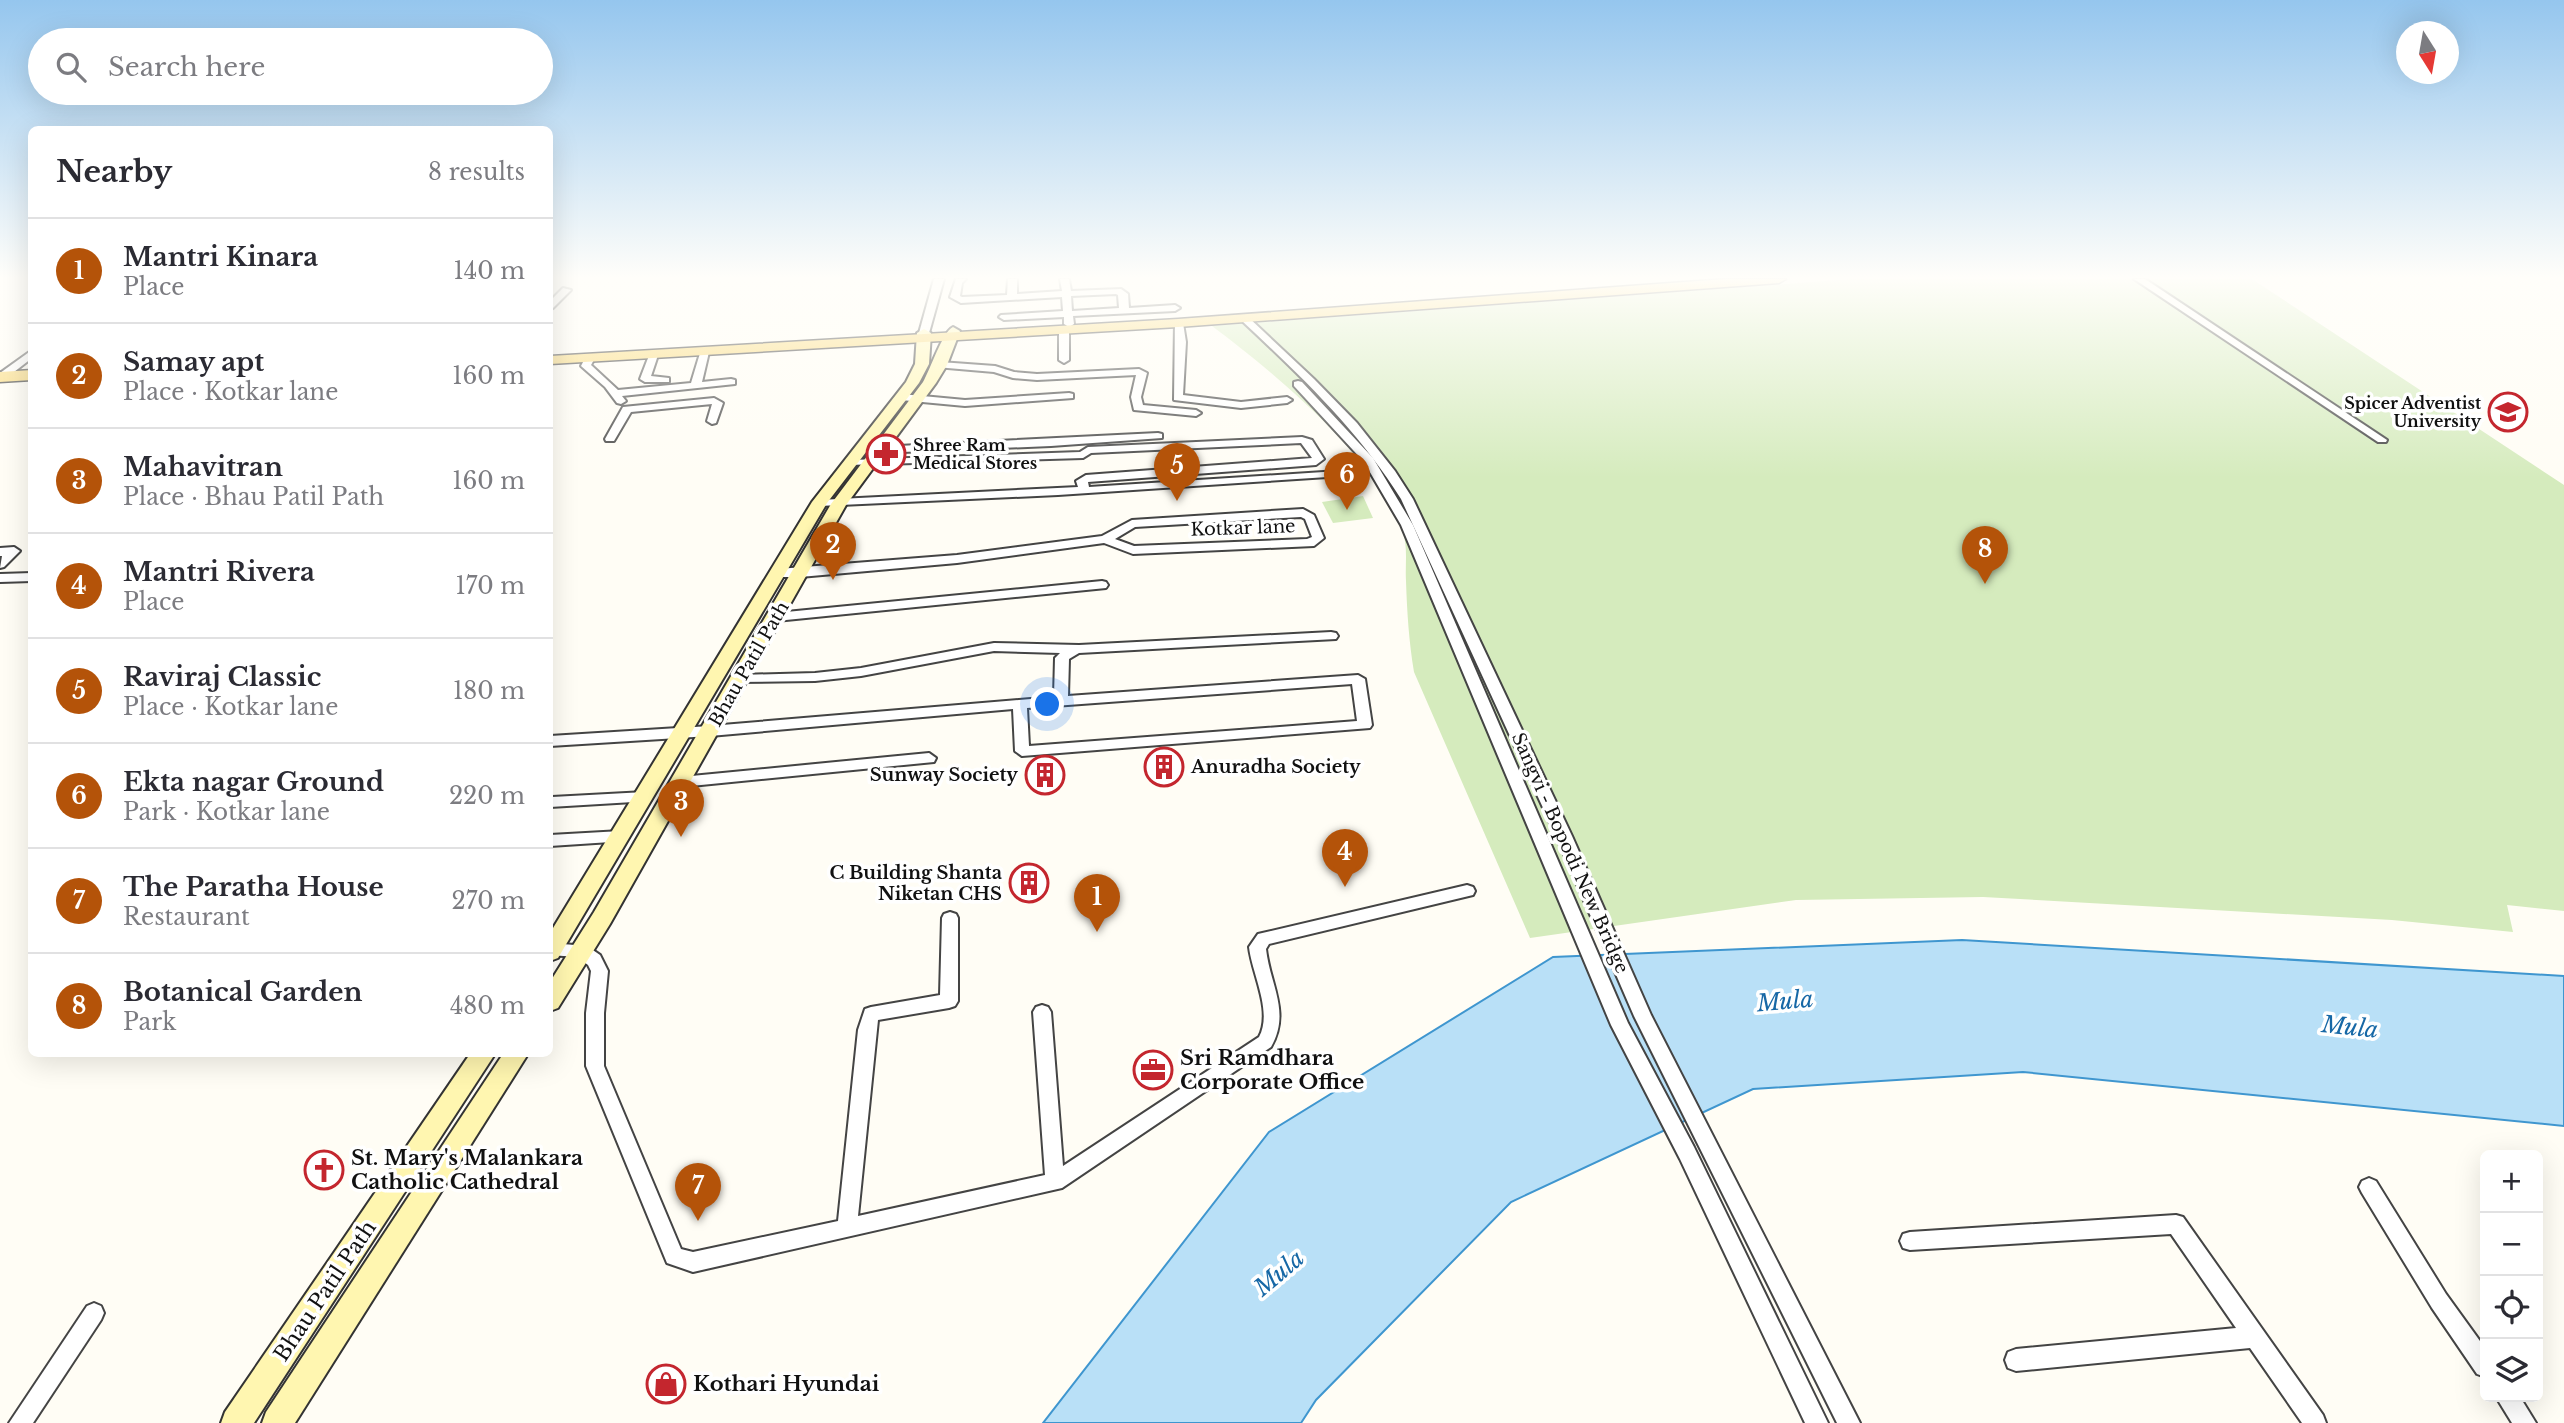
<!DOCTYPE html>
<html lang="en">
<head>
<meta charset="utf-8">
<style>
	:root { --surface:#fff; --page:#f7f7f7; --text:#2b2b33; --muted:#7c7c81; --line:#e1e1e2; --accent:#b45309 }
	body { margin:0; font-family:"Libre Baskerville",serif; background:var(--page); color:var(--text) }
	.controls { position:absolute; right:21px; bottom:21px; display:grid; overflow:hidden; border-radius:10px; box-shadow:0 7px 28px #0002 }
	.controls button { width:63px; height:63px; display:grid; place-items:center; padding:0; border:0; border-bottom:2px solid var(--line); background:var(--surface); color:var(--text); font:35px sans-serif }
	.compass { position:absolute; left:2396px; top:21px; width:63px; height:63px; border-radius:50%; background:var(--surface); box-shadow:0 7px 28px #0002; rotate:169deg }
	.you { position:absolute; left:1048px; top:705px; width:24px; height:24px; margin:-18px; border:5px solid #fff; border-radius:50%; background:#1a73e8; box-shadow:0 0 0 10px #1a73e833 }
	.badge { display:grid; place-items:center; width:46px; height:46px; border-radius:50%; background:var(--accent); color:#fff; font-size:23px; font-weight:700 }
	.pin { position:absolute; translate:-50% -58px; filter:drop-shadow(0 2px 4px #0008) }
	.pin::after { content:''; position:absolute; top:37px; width:24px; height:21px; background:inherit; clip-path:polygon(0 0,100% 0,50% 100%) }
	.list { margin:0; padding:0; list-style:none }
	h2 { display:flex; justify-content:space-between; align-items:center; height:91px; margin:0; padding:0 28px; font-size:30px }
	h2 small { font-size:23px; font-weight:400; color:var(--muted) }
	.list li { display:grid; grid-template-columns:46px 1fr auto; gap:21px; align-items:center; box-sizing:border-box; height:105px; padding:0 28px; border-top:2px solid var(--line) }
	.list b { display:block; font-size:26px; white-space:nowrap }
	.list p { margin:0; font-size:23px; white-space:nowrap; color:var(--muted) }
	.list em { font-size:23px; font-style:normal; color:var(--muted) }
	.icon { flex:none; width:38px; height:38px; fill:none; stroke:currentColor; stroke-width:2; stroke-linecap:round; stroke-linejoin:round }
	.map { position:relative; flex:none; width:2564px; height:1423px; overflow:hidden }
	.search { position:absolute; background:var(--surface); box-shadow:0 7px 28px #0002; left:28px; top:28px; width:525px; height:77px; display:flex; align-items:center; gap:18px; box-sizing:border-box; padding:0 24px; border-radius:38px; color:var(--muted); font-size:26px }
	.panel { position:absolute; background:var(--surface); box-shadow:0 7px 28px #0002; left:28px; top:126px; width:525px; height:931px; border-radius:10px }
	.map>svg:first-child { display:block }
</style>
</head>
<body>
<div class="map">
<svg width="2564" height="1423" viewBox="0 0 2564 1423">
	<rect width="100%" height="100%" fill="#fffdf5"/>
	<g fill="#d5ebbd">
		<path d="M1852,279H2252L2564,485V911L2507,905L2513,932L2392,920L1983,897L1796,900L1530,938L1414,672C1409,642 1407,612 1406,581C1405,566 1408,547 1403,533C1376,457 1276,374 1212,326Z"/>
		<polygon points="1363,496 1373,518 1333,523 1322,502"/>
	</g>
	<polygon fill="#b9e0f7" stroke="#3f96cf" stroke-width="2" points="1962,940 2564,976 2564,1126 2023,1072 1753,1089 1511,1202 1316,1400 1301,1423 1043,1423 1269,1132 1553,957"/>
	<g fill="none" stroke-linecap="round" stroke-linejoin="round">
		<defs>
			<g id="street">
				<polygon points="934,279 944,279 929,333 924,336 919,333"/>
				<path d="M956,279H966L962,283L960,296L962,297L1007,295L1008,279H1017V294L1062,291L1060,279H1069L1071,291L1121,289L1128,294L1129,308L1175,305L1180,308L1175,311L1073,316L1074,324L1069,327L1064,324V317L1004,320L999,317L1001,315L1063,311L1062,297L961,303L950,297ZM1116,294L1118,295L1119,308L1072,311L1071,296Z"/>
				<polygon points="2134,279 2145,279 2387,440 2386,442 2378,442"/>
				<polygon points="563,288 571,290 553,308 550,309 550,301"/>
				<path d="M1241,316H1247L1314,379L1357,423L1395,471L1413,499L1572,836L1651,1015L1860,1423H1837L1634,1016L1556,836L1401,499C1358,430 1300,375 1241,320Z"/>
				<polygon points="1175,321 1183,323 1186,342 1183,395 1241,402 1287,397 1292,400 1287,403 1241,408 1174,400"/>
				<polygon points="1064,327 1069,330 1069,360 1064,363 1059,360 1059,330"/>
				<polygon points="32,350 32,358 5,379 0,380 0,373"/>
				<polygon points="701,350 709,352 702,382 731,379 735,380 735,384 622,396 626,401 621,404 617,403 605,387 581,366 586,356 594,356 595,358 591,365 618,390 691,383"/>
				<polygon points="650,353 658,355 651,376 669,378 669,382 645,382 640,379"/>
				<polygon points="940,362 995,366 1014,372 1037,374 1139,369 1147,373 1141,397 1143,405 1196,410 1201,413 1196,416 1134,410 1131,397 1136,375 1037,380 1013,378 994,372 936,367 936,363"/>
				<polygon points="1298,381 1302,382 1373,458 1413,525 1628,1023 1694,1147 1828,1423 1805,1423 1680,1159 1611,1025 1401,525 1364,462 1294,386 1294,382"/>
				<polygon points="1069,393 1073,394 1073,398 965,406 901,400 896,397 901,394 965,400"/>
				<polygon points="714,398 723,403 716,423 712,424 707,421 712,404 631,412 614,441 606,441 605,439 623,407"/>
				<polygon points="1158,433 1162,434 1162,438 1051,446 878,453 873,450 878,447"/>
				<polygon points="1302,437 1312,440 1324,459 1316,465 1088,482 1089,487 1339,471 1343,472 1343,476 1058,495 819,506 813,503 819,500 1078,487 1076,481 1086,475 1312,458 1301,443 1091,453 1083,458 847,465 845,463 851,460 1080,452 1088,447"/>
				<path d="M1303,509L1314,515L1324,538L1314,546L1133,554L1104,543L957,563L800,577H778L772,573L778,569L957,555L1102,536L1132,520ZM1301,517L1305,519L1312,537L1307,539L1134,546L1115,539L1135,527Z"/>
				<polygon points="14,547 20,551 4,567 0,568 2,556 0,556 0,548"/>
				<polygon points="32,573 32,581 0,582 0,574"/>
				<polygon points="1102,581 1106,582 1108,585 1106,588 776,621 770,617 776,613"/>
				<path d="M1331,632L1336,633L1338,636L1336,639L1079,653L1069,659L1068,696L1358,675L1365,679L1372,725L1370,728L1022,756L1015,751L1013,709L710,736L550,746V736L710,726L1054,697L1055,658L1060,653L994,651L861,676L815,681L735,682L733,679L735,676L740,675L815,673L861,668L994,643L1079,645ZM1352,684L1357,721L1029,746L1027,708Z"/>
				<polygon points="929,753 936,758 934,762 681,787 674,782 681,777"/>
				<polygon points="645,792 650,793 652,797 650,801 550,807 550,797 552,797"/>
				<polygon points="621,831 626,833 629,837 626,841 550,846 550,835"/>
				<path d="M1467,885L1473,887L1475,891L1473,895L1269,944L1266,949C1270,985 1291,1012 1271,1047L1062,1188L693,1272L667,1263L586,1066V1013L591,971L588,965L577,957L550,955V943L587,946L600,955L608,971L604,1013V1066L681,1249L693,1252L838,1221L858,1030L865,1009L871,1007L940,995L942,918L944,914L950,912L956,914L958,918V1001L955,1006L949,1008L878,1020L858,1216L1045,1175L1033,1012L1036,1007L1042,1005L1048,1007L1051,1012L1063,1166L1259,1037C1273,1011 1252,974 1249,947L1258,934Z"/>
				<polygon points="2369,1178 2376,1181 2446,1294 2485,1348 2485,1377 2477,1374 2432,1308 2362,1193 2359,1187 2362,1181"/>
				<polygon points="2176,1215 2183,1217 2323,1415 2326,1423 2302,1423 2250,1348 2016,1371 2008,1368 2005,1360 2008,1352 2016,1349 2236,1328 2171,1234 1910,1250 1903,1248 1900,1241 1903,1234 1910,1232"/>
				<polygon points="94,1303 101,1306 104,1313 101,1320 33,1423 9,1423 87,1306"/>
				<polygon points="2496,1397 2520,1397 2536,1423 2512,1423"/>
			</g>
			<g id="secondary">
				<path d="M953,327L960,331L947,365L936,383L846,505L610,924L558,1008L550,1011V982L594,912L831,504L923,382C930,370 943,331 953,327Z"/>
				<polygon points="924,329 931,333 929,364 919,383 827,503 558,958 550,961 550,933 812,502 906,382 915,364 917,333"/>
				<polygon points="470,1054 495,1054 254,1423 221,1423 225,1412"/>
				<polygon points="503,1054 528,1054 295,1423 262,1423 266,1412"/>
			</g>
			<g id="primary">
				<polygon points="1725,279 1786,279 1779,283 1178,327 550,364 550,356 1178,319"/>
				<polygon points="32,370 32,380 0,382 0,372"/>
			</g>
		</defs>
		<use href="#street" stroke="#444" stroke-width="4"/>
		<use href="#secondary" stroke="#333" stroke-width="4"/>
		<use href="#primary" stroke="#222" stroke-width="3"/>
		<use href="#street" fill="#fff" fill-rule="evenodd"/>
		<use href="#secondary" fill="#fff6b0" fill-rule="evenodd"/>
		<use href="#primary" fill="#f9d66b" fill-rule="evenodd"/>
	</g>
	<linearGradient id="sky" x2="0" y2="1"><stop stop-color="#95c6ee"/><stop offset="0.58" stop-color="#fffefa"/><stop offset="1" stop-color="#fffefa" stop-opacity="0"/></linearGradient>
	<rect width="2564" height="478" fill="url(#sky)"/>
	<defs>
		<symbol id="university-ring" viewBox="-11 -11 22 22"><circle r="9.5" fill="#fff" stroke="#c4262e" stroke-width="1.5"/><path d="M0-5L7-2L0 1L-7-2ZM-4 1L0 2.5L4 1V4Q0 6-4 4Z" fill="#c4262e"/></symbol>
		<symbol id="pharmacy-ring" viewBox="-11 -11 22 22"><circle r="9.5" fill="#fff" stroke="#c4262e" stroke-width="1.5"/><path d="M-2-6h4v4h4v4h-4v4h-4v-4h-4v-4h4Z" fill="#c4262e"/></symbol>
		<symbol id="building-ring" viewBox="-11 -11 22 22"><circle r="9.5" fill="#fff" stroke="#c4262e" stroke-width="1.5"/><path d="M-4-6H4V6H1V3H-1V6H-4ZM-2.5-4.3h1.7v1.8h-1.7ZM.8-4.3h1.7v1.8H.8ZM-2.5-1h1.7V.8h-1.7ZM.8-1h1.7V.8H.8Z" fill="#c4262e"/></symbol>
		<symbol id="office-ring" viewBox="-11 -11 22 22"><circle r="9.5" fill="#fff" stroke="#c4262e" stroke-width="1.5"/><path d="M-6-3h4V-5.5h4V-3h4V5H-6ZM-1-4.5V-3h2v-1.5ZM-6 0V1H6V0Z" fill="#c4262e"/></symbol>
		<symbol id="church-ring" viewBox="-11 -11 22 22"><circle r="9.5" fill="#fff" stroke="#c4262e" stroke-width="1.5"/><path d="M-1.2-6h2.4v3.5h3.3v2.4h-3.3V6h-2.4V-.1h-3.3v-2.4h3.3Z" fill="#c4262e"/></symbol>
		<symbol id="shop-ring" viewBox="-11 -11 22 22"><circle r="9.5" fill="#fff" stroke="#c4262e" stroke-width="1.5"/><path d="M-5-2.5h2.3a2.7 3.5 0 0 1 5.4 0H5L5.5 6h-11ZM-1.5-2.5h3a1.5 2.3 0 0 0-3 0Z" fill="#c4262e"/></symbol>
	</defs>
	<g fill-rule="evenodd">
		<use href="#university-ring" x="2486" y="390" width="44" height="44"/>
		<use href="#pharmacy-ring" x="864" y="432" width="44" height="44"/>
		<use href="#building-ring" x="1142" y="745" width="44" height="44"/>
		<use href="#building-ring" x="1023" y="753" width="44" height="44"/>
		<use href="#building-ring" x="1007" y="861" width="44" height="44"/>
		<use href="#office-ring" x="1131" y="1048" width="44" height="44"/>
		<use href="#church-ring" x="302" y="1148" width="44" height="44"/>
		<use href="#shop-ring" x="644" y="1362" width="44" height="44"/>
	</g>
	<g text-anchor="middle" stroke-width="7" stroke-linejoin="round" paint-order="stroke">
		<g font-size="16" font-weight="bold" fill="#111" stroke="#fff" text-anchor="end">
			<text x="2481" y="409">Spicer Adventist<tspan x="2481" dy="18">University</tspan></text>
			<text x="913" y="451" text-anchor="start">Shree Ram<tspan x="913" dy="18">Medical Stores</tspan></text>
		</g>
		<g font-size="18" fill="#111" stroke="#fff">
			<text transform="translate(1243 528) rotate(-2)" y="6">Kotkar lane</text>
			<text transform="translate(749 664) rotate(-60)" y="6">Bhau Patil Path</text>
			<text transform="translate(1570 853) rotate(66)" y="6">Sangvi - Bopodi New Bridge</text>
		</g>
		<g font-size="18" font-weight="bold" fill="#111" stroke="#fff" text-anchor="end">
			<text x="1191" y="773" text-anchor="start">Anuradha Society</text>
			<text x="1018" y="781">Sunway Society</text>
			<text x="1002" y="879">C Building Shanta<tspan x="1002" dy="21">Niketan CHS</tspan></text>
		</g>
		<g font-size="21" font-weight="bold" fill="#111" stroke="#fff" text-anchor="start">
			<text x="1180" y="1065">Sri Ramdhara<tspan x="1180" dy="24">Corporate Office</tspan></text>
			<text x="351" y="1165">St. Mary's Malankara<tspan x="351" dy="24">Catholic Cathedral</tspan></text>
			<text x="693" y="1391">Kothari Hyundai</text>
		</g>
		<g font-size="21" fill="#111" stroke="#fff">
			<text transform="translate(325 1291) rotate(-56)" y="7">Bhau Patil Path</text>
		</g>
		<g font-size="23" font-style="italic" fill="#1768a6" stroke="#fff">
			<text transform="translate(1785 1001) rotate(-5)" y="8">Mula</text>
			<text transform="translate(2350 1027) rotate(6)" y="8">Mula</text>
			<text transform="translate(1279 1273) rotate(-40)" y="8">Mula</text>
		</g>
	</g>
</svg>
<div class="controls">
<button>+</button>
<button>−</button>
<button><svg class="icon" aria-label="locate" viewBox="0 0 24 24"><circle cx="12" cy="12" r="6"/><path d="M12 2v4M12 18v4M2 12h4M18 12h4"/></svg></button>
<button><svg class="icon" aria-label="layers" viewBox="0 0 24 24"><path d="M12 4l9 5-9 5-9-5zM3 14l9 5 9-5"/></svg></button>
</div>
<svg class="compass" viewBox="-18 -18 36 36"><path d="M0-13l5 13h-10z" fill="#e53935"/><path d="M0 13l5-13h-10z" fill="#7c7c81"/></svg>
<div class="you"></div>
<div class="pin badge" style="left:1097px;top:932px">1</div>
<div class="pin badge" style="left:833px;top:580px">2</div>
<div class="pin badge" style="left:681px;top:837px">3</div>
<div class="pin badge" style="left:1345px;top:887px">4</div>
<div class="pin badge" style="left:1177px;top:501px">5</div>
<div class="pin badge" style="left:1347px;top:510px">6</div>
<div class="pin badge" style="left:698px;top:1221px">7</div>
<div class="pin badge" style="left:1985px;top:584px">8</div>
<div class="search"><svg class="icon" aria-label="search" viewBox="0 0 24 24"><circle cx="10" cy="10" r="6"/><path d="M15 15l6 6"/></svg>Search here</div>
<section class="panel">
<h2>Nearby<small>8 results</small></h2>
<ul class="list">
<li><span class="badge">1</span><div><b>Mantri Kinara</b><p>Place</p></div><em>140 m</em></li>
<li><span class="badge">2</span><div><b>Samay apt</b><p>Place · Kotkar lane</p></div><em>160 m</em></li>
<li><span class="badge">3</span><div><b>Mahavitran</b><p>Place · Bhau Patil Path</p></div><em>160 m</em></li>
<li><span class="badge">4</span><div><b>Mantri Rivera</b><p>Place</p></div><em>170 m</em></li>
<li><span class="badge">5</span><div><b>Raviraj Classic</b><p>Place · Kotkar lane</p></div><em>180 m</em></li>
<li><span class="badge">6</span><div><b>Ekta nagar Ground</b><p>Park · Kotkar lane</p></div><em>220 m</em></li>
<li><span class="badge">7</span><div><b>The Paratha House</b><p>Restaurant</p></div><em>270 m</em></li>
<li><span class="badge">8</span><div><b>Botanical Garden</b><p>Park</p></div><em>480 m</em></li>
</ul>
</section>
</div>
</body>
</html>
